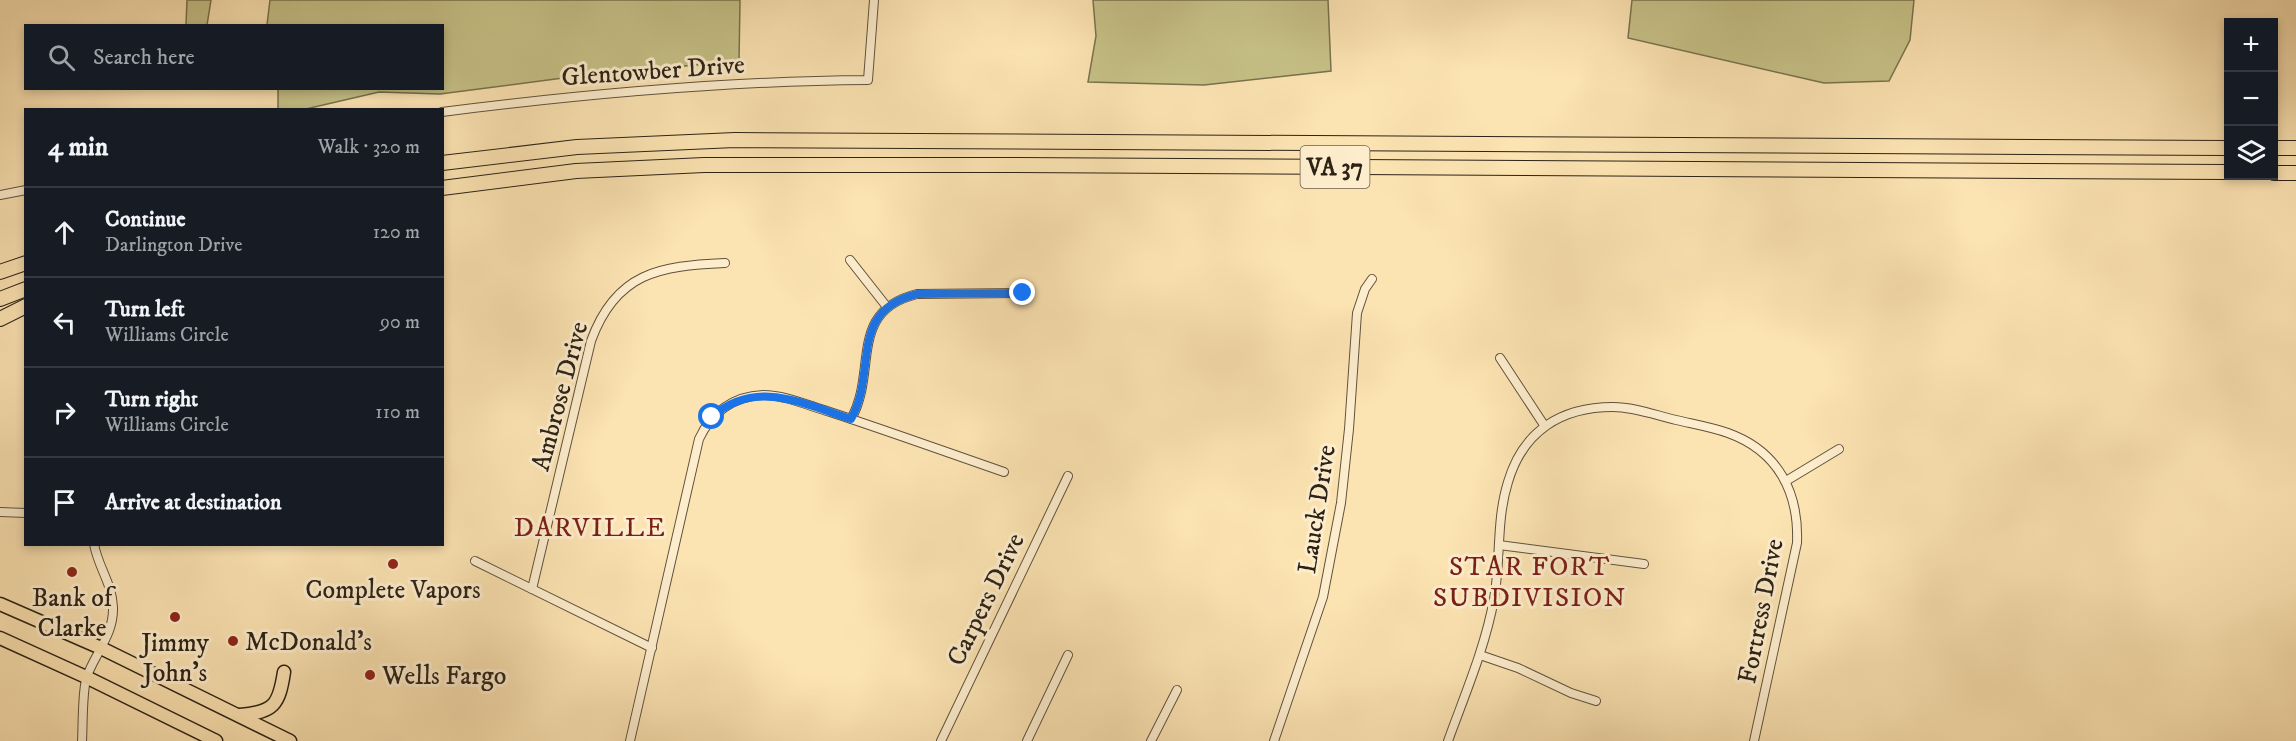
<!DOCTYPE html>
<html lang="en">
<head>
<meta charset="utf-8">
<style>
	:root { --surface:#171b24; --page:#242831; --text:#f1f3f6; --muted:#9ea1a6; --line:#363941 }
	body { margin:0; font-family:"IM FELL DW Pica",serif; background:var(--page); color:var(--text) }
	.controls { position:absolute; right:18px; top:18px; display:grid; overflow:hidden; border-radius:0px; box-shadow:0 3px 9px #0003 }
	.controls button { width:54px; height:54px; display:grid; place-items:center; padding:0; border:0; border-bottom:2px solid var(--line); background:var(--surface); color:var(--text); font:30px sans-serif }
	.stop { position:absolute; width:18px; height:18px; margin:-14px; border:4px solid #1a73e8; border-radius:50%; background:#fff }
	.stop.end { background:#1a73e8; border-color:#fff; box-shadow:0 2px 6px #0008 }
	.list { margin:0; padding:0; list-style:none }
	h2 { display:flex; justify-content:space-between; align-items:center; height:78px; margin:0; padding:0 24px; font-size:26px }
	h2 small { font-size:20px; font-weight:400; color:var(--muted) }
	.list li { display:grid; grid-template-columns:39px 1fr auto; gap:18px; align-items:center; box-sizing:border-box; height:90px; padding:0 24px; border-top:2px solid var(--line) }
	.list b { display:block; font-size:22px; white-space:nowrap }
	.list p { margin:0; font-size:20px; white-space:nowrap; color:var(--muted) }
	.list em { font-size:20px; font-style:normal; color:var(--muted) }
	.icon { flex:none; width:33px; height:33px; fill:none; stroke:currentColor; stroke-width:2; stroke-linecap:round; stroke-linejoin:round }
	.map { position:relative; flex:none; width:2296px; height:741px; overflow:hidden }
	.search { position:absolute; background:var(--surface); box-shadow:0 3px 9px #0003; left:24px; top:24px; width:420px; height:66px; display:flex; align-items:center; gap:15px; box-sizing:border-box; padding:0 21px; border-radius:0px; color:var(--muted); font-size:22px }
	.panel { position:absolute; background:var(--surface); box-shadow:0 3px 9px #0003; left:24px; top:108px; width:420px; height:438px; border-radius:0px }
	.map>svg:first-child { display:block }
</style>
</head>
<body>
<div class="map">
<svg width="2296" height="741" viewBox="0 0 2296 741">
	<rect width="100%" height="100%" fill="#fce3b2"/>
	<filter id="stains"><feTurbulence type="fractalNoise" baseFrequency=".00333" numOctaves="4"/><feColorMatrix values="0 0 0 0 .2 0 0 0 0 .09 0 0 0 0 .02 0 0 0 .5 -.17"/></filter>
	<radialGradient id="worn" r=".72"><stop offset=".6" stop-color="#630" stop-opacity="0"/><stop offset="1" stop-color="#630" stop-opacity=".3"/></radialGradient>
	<g fill="#c6c187" stroke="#78724e" stroke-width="1.5">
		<polygon points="187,0 211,0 207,25 186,25"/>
		<polygon points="270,0 740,0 739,61 586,75 440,94 379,92 306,109 278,109 278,89 442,88 442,26 267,25"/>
		<polygon points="1093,0 1328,0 1331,71 1204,85 1088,82 1096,36"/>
		<polygon points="1632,0 1914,0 1910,40 1889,81 1824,83 1628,38"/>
	</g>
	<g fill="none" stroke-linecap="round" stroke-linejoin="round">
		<defs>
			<g id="street">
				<path d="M442,112C584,94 726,81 868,80L874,0"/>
				<polyline points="0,195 26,190"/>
				<polyline points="850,260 887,307"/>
				<polyline points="1500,358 1544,425"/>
				<path d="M851,419C878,372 847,311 917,294L1023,293"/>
				<polyline points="1786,481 1839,449"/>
				<polyline points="0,512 26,513"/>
				<polyline points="1499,545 1644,564"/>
				<polyline points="475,561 652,648"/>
				<path d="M532,589L591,341C616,272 660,266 725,263"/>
				<polyline points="1480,655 1518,668 1571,693 1596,701"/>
				<path d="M82,741C83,724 82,690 87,676C96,652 114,634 113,607C112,583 98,567 94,544"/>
				<path d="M630,741L699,439C711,413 733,396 763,395C786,395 809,406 830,412C888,431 946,452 1004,472"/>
				<polyline points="941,741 1068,476"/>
				<polyline points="1027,741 1068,655"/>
				<polyline points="1151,741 1177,690"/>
				<polyline points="1274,741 1323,597 1341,503 1349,429 1357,313 1365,289 1372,279"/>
				<path d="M1448,741C1465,694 1485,648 1494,599C1501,560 1496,520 1508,482C1523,431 1561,407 1613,407C1634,407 1655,415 1676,420C1693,424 1711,427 1728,433C1778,451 1799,492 1797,543L1754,741"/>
			</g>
			<g id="primary">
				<polyline points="0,604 101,648 290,741"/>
				<polyline points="0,638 86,677 216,741"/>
				<path d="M240,715C274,712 279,705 284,672"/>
			</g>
			<g id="highway">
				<polyline points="2274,148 2296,148"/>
				<polyline points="442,163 577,147 735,140 2228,148"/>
				<polyline points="2274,173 2296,173"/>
				<polyline points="442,188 576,171 704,165 999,165 2228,172"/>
				<polyline points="0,272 26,263"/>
				<polyline points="0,299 26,289"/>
				<polyline points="0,319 26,306"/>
			</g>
		</defs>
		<use href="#street" stroke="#5f523d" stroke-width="10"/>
		<use href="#primary" stroke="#2b2216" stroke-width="15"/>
		<use href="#highway" stroke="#2b2216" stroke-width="16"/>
		<use href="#street" stroke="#fdedcd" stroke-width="8"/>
		<use href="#primary" stroke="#fce3b2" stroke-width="12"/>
		<use href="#highway" stroke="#fce3b2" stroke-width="14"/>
	</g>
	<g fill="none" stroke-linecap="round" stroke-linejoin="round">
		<path stroke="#1a73e8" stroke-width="8" d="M712,417C756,378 803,404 851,419C878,372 847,311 917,294L1023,293"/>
	</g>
	<g fill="#8f2418" stroke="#fdedcd" stroke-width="2">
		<circle cx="393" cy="564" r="6"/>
		<circle cx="72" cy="572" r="6"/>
		<circle cx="175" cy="617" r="6"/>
		<circle cx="233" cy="641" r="6"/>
		<circle cx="370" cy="675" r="6"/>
	</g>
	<g text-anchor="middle" stroke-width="6" stroke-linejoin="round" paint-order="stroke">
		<rect fill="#fdedcd" stroke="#6a5f4d" stroke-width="1.5" x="1300.5" y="146" width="69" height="42" rx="4.5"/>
		<g font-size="24" font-weight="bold" fill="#2b2216">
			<text x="1335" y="175">VA 37</text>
		</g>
		<g font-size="26" fill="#2b2216" stroke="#fdedcd">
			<text transform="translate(653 70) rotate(-4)" y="9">Glentowber Drive</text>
			<text transform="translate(559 396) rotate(-75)" y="9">Ambrose Drive</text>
			<text transform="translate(1316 509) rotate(-81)" y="9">Lauck Drive</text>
			<text transform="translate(985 599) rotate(-64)" y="9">Carpers Drive</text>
			<text transform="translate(1760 611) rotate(-79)" y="9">Fortress Drive</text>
		</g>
		<g font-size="26" fill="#2b2216" stroke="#fdedcd">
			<text x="393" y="598">Complete Vapors</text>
			<text x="72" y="606">Bank of<tspan x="72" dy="30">Clarke</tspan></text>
			<text x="245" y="650" text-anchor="start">McDonald's</text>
			<text x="175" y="651">Jimmy<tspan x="175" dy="30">John's</tspan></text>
			<text x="382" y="684" text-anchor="start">Wells Fargo</text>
		</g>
		<g font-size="27" letter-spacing="1.5" fill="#7a1f14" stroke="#fdedcd">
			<text x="590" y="536">DARVILLE</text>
			<text x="1530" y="575">STAR FORT<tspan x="1530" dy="31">SUBDIVISION</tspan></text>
		</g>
	</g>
	<rect width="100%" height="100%" filter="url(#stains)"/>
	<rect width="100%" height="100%" fill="url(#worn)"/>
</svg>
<div class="controls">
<button>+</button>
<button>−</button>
<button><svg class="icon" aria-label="layers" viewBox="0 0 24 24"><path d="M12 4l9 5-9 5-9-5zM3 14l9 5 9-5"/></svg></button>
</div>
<div class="stop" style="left:712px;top:417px"></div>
<div class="stop end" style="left:1023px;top:293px"></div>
<div class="search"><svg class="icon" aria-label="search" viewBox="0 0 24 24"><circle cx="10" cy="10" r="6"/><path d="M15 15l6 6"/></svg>Search here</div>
<section class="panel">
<h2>4 min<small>Walk · 320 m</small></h2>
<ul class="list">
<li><svg class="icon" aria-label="ahead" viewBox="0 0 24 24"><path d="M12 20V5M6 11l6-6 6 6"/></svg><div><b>Continue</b><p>Darlington Drive</p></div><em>120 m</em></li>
<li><svg class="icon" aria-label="left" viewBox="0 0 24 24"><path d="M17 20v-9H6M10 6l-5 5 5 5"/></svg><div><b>Turn left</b><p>Williams Circle</p></div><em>90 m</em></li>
<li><svg class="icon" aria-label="right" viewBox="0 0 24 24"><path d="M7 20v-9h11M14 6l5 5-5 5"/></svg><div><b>Turn right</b><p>Williams Circle</p></div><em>110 m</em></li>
<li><svg class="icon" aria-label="arrive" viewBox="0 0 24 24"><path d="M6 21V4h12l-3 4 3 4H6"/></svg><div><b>Arrive at destination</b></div></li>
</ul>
</section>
</div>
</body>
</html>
